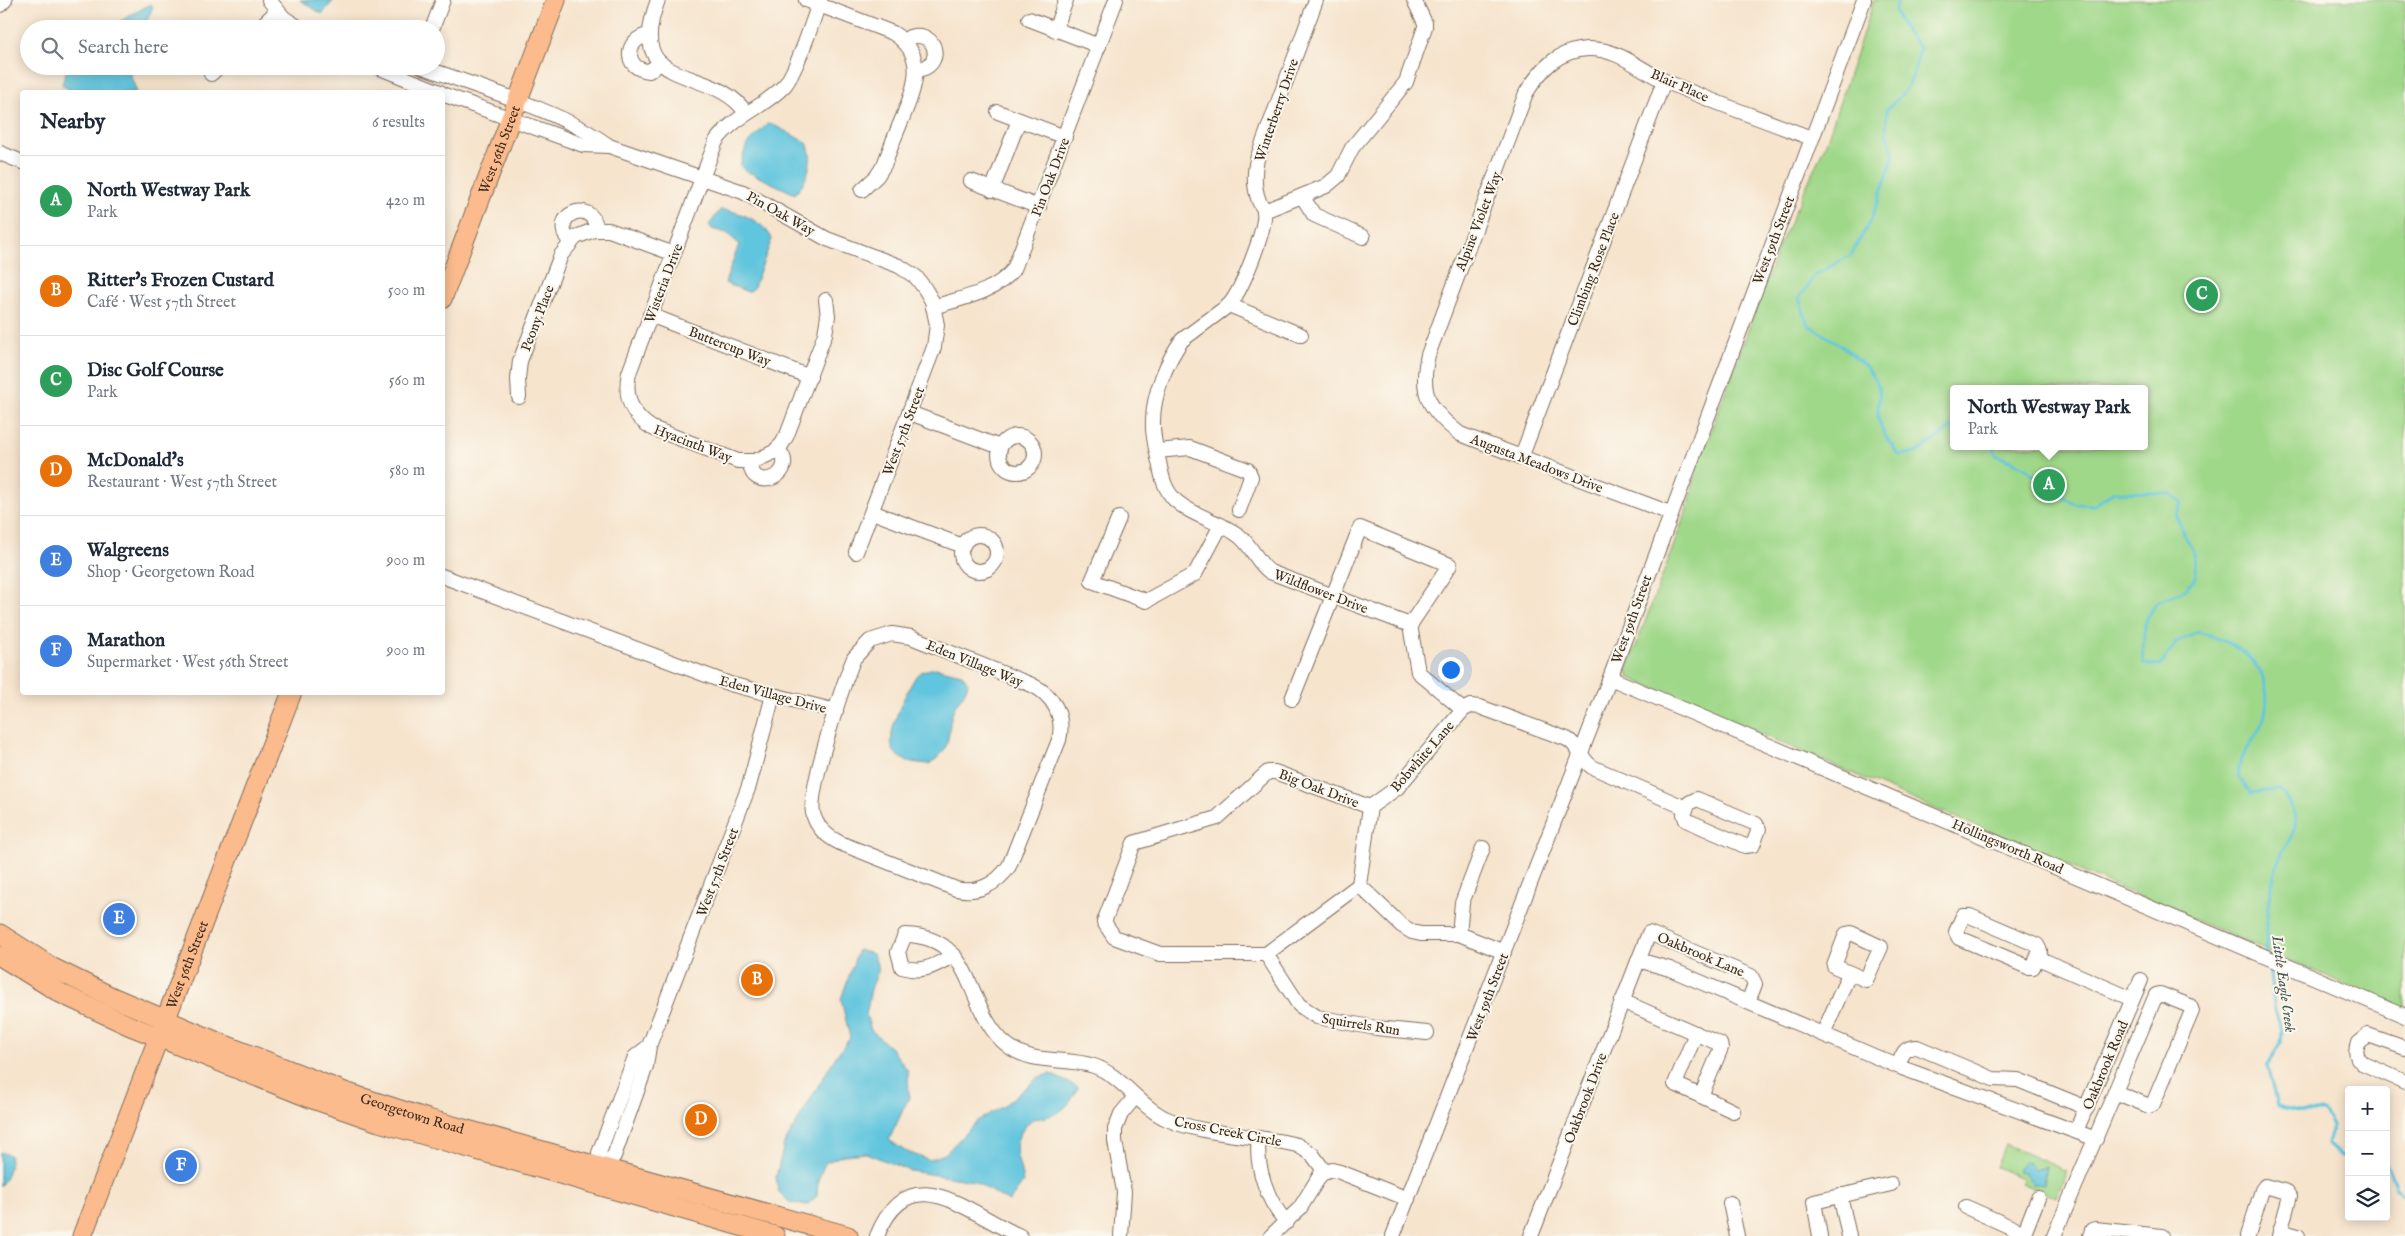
<!DOCTYPE html>
<html lang="en">
<head>
<meta charset="utf-8">
<style>
	:root { --surface:#fff; --page:#f2f2f3; --text:#1f2937; --muted:#747a83; --line:#e0e1e3; --accent:#b5179e }
	body { margin:0; font-family:"IM FELL English",serif; background:var(--page); color:var(--text) }
	.controls { position:absolute; right:15px; bottom:15px; display:grid; overflow:hidden; border-radius:5px; box-shadow:0 2px 12px #0003 }
	.controls button { width:45px; height:45px; display:grid; place-items:center; padding:0; border:0; border-bottom:1px solid var(--line); background:var(--surface); color:var(--text); font:25px sans-serif }
	.you { position:absolute; left:1450px; top:669px; width:18px; height:18px; margin:-12px; border:4px solid #fff; border-radius:50%; background:#1a73e8; box-shadow:0 0 0 8px #1a73e833 }
	.badge { display:grid; place-items:center; width:32px; height:32px; border-radius:50%; background:var(--accent); color:#fff; font-size:16px; font-weight:700 }
	.pin { position:absolute; translate:-50% -50%; border:2px solid #fff; box-shadow:0 1px 5px #0006 }
	.popup { position:absolute; left:1950px; top:385px; width:198px; height:65px; box-sizing:border-box; display:grid; place-content:center; border-radius:5px; background:var(--surface); filter:drop-shadow(0 1px 4px #0005); font-size:16px; white-space:nowrap; color:var(--muted) }
	.popup b { font-size:19px; color:var(--text) }
	.popup::after { content:''; position:absolute; left:50%; top:100%; margin-left:-10px; border:10px solid transparent; border-top-color:var(--surface) }
	.list { margin:0; padding:0; list-style:none }
	h2 { display:flex; justify-content:space-between; align-items:center; height:65px; margin:0; padding:0 20px; font-size:21px }
	h2 small { font-size:16px; font-weight:400; color:var(--muted) }
	.list li { display:grid; grid-template-columns:32px 1fr auto; gap:15px; align-items:center; box-sizing:border-box; height:90px; padding:0 20px; border-top:1px solid var(--line) }
	.list b { display:block; font-size:19px; white-space:nowrap }
	.list p { margin:0; font-size:16px; white-space:nowrap; color:var(--muted) }
	.list em { font-size:16px; font-style:normal; color:var(--muted) }
	.icon { flex:none; width:28px; height:28px; fill:none; stroke:currentColor; stroke-width:2; stroke-linecap:round; stroke-linejoin:round }
	.map { position:relative; flex:none; width:2405px; height:1236px; overflow:hidden }
	.search { position:absolute; background:var(--surface); box-shadow:0 2px 12px #0003; left:20px; top:20px; width:425px; height:55px; display:flex; align-items:center; gap:12px; box-sizing:border-box; padding:0 18px; border-radius:28px; color:var(--muted); font-size:19px }
	.panel { position:absolute; background:var(--surface); box-shadow:0 2px 12px #0003; left:20px; top:90px; width:425px; height:605px; border-radius:5px }
	.map>svg:first-child { display:block }
</style>
</head>
<body>
<div class="map">
<svg width="2405" height="1236" viewBox="0 0 2405 1236">
	<rect width="100%" height="100%" fill="#fbf7ec"/>
	<filter id="ink" filterUnits="userSpaceOnUse"><feTurbulence type="fractalNoise" baseFrequency=".02" numOctaves="2"/><feDisplacementMap in="SourceGraphic" scale="10" xChannelSelector="R" yChannelSelector="G"/><feConvolveMatrix kernelMatrix="1 2 1 2 8 2 1 2 1" color-interpolation-filters="sRGB"/></filter>
	<filter id="wash" filterUnits="userSpaceOnUse"><feTurbulence type="fractalNoise" baseFrequency=".0096" numOctaves="4" result="noise"/><feDisplacementMap in="SourceGraphic" scale="20" xChannelSelector="R" yChannelSelector="G"/><feGaussianBlur stdDeviation="1.12" result="paint"/><feColorMatrix in="noise" values="0 0 0 0 0 0 0 0 0 0 0 0 0 0 0 0 0 1.4 0 .05"/><feComposite in="paint" operator="in"/></filter>
	<g filter="url(#wash)">
		<rect width="100%" height="100%" fill="#f6e4cd"/>
		<g fill="#a0d88a" stroke="#6e8154" fill-rule="evenodd">
			<path d="M1874,0H2405V1010L1630,678L1627,670L1688,507L1699,463L1778,249L1826,143ZM1954,389H2144V446H1954Z"/>
			<polygon points="2005,1144 2067,1171 2056,1198 2021,1183 2022,1178 1996,1167"/>
		</g>
		<g fill="#61c5de" stroke="#4e787e">
			<polygon points="300,0 334,0 322,14"/>
			<polygon points="150,4 153,6 144,29 107,29"/>
			<path d="M68,66H130L129,72L137,92C121,93 71,98 62,84Z"/>
			<path d="M767,124H772L807,143C815,160 807,181 795,194L744,170L740,165L747,144Z"/>
			<path d="M720,210C738,210 765,222 772,239L753,289L748,292L725,283L739,244L727,233L712,229L709,225Z"/>
			<path d="M936,668L962,674L968,683C966,695 955,702 952,714C946,738 953,749 929,764C918,763 904,763 896,754C881,739 907,691 916,676L922,671Z"/>
			<path d="M858,950L873,954L879,969L871,989L866,1015L871,1030L892,1049L908,1071L909,1097L889,1140L905,1151L929,1160L945,1154L977,1121L1002,1107L1039,1077L1050,1074L1078,1087C1069,1110 1056,1117 1032,1119C1007,1145 1018,1151 1023,1182L1009,1202L974,1181L910,1171L866,1153L843,1155L825,1163L818,1180L817,1196L807,1205L790,1203L778,1191L776,1177L784,1144L836,1056L850,1038L841,999Z"/>
			<path d="M0,1152L10,1155C10,1169 8,1175 0,1186Z"/>
			<polygon points="2024,1162 2029,1163 2035,1170 2046,1167 2043,1184 2033,1184 2024,1172 2018,1171 2018,1167"/>
		</g>
		<g fill="none" stroke-linecap="round" stroke-linejoin="round">
			<g stroke="#61c5de" stroke-width="3">
				<path d="M1898,0L1895,10L1902,26L1920,48C1913,79 1912,87 1887,109L1886,133L1894,155L1872,218L1851,255L1815,275L1799,298L1808,325C1830,338 1870,361 1879,388C1881,394 1878,404 1878,411C1878,429 1889,442 1899,455L1916,453L1954,426"/>
				<path d="M1993,446L1996,455L2025,467L2041,484L2075,504L2094,505L2114,492L2169,493L2182,502L2176,516L2194,554L2196,578L2184,590L2156,603L2144,624L2143,664L2161,665L2176,643L2198,632C2242,644 2277,668 2264,719C2259,736 2243,750 2239,767C2237,778 2245,787 2252,793L2279,789C2287,799 2297,812 2295,827C2293,836 2285,846 2281,855C2270,881 2263,924 2267,953"/>
				<polyline points="2268,962 2275,1011 2282,1029 2281,1043 2267,1066 2277,1106 2301,1112 2323,1112 2332,1125 2327,1144 2341,1156 2349,1155"/>
				<polyline points="2386,1162 2396,1189 2405,1197"/>
			</g>
		</g>
	</g>
	<g filter="url(#ink)">
		<g fill="none" stroke-linecap="round" stroke-linejoin="round">
			<defs>
				<g id="minor">
					<polyline points="269,0 284,18 301,29"/>
					<path d="M658,0C622,94 714,63 746,113"/>
					<path d="M806,0L893,33C928,55 915,86 903,117C896,133 890,149 884,165L877,176L862,190"/>
					<path d="M820,0C814,18 796,73 784,86C763,108 735,115 716,141L629,373C624,396 631,415 652,428L738,461H755L774,452L782,444L787,435L825,334L828,316L826,300"/>
					<polyline points="0,5 5,0"/>
					<polyline points="1029,19 1099,46"/>
					<polyline points="258,29 277,11"/>
					<polyline points="432,29 443,0"/>
					<polyline points="1055,30 1066,0"/>
					<path d="M649,35C624,39 623,69 649,71L661,63"/>
					<path d="M904,42L910,37C938,29 945,68 916,70"/>
					<polyline points="375,66 440,92"/>
					<path d="M421,66C479,88 560,110 609,146"/>
					<polyline points="211,74 219,66"/>
					<polyline points="442,94 583,145 609,146 743,192 827,239 899,266 916,277 925,289 932,301 937,325 934,347 856,552"/>
					<polyline points="998,112 1065,137"/>
					<polyline points="0,153 22,162"/>
					<polyline points="971,181 1039,207"/>
					<polyline points="992,190 1019,120"/>
					<polyline points="1302,196 1326,186 1338,176 1352,148 1406,82 1425,27 1425,23 1414,0"/>
					<polyline points="1264,211 1302,196 1314,215 1363,237"/>
					<path d="M570,242C547,216 592,195 597,230"/>
					<path d="M1229,305L1182,340C1167,361 1153,394 1153,421C1152,435 1156,449 1159,462C1162,477 1164,489 1175,500C1192,516 1219,521 1238,535C1252,545 1256,562 1270,572L1410,625"/>
					<path d="M933,307C962,298 995,293 1014,269L1116,0"/>
					<polyline points="650,315 810,377"/>
					<path d="M1301,335L1229,305C1241,292 1267,228 1264,211C1264,208 1260,204 1259,201C1254,188 1254,172 1257,159L1316,0"/>
					<polyline points="519,397 518,379 520,361 561,255 576,237 594,230 609,230 674,254"/>
					<polyline points="910,413 1000,447"/>
					<circle cx="1017" cy="454" r="18"/>
					<polyline points="1157,451 1190,448 1248,470 1251,477 1239,510"/>
					<polyline points="1521,458 1664,81"/>
					<path d="M750,461C750,497 803,473 777,449"/>
					<polyline points="872,512 963,546"/>
					<path d="M1670,513L1460,434C1429,410 1419,394 1428,355L1526,93C1541,69 1558,50 1588,49C1618,48 1640,70 1665,81C1712,102 1762,119 1811,138"/>
					<polyline points="1119,518 1092,581 1146,601 1195,574 1221,525"/>
					<circle cx="979" cy="553" r="18"/>
					<polyline points="442,576 730,684 836,711"/>
					<polyline points="1410,625 1418,672 1463,710"/>
					<path d="M892,634L911,637L1032,685C1053,695 1065,716 1059,740L1009,866C997,884 978,894 956,889L840,843C828,837 816,827 813,813C808,790 843,684 854,658L870,641Z"/>
					<polyline points="1610,678 2405,1016"/>
					<polyline points="1292,699 1360,528 1450,565 1410,625"/>
					<polygon points="1697,799 1756,824 1759,829 1753,845 1745,846 1686,820 1684,814 1689,803"/>
					<polyline points="1359,885 1266,954 1160,954 1114,937 1104,922 1134,843 1217,818 1268,772 1275,772 1370,807"/>
					<path d="M1359,885L1370,807L1397,788L1463,710L1470,706L1480,707L1567,739C1579,746 1581,759 1592,767L1686,808"/>
					<polyline points="1359,885 1401,925 1412,932 1421,934 1459,934 1504,952"/>
					<polygon points="1963,916 1970,916 2037,945 2040,951 2033,967 2028,967 1959,938 1956,932"/>
					<polygon points="1851,933 1881,947 1866,980 1834,966 1846,934"/>
					<polyline points="1459,934 1462,903 1483,848"/>
					<polyline points="1266,954 1299,1005 1317,1017 1376,1028 1427,1033"/>
					<path d="M954,955C935,965 924,974 902,967L898,952L905,935C978,936 964,1011 1007,1045C1033,1066 1064,1056 1094,1066C1121,1075 1140,1107 1167,1119C1202,1135 1258,1135 1297,1145L1312,1154L1325,1172"/>
					<polyline points="2038,958 2132,999"/>
					<polyline points="1638,960 1670,969 1902,1068 2096,1139"/>
					<polygon points="2160,994 2190,1006 2192,1011 2153,1104 2149,1106 2115,1092 2156,995"/>
					<polyline points="1622,1001 1720,1044 1721,1048 1701,1096"/>
					<polyline points="1696,1033 1675,1084 1733,1111"/>
					<polyline points="1823,1034 1849,974"/>
					<path d="M2405,1048L2368,1035L2358,1043C2355,1051 2356,1058 2362,1063L2405,1082"/>
					<path d="M1898,1066C1902,1056 1904,1046 1917,1047L1993,1079L2018,1080L2087,1108"/>
					<polyline points="2076,1131 2141,980"/>
					<path d="M1259,1138C1255,1164 1267,1203 1287,1222"/>
					<polyline points="601,1168 599,1153 635,1057 649,1046"/>
					<polyline points="599,1173 601,1168 614,1156 646,1066 649,1046 749,786 773,695"/>
					<polyline points="1840,1195 1849,1236"/>
					<polyline points="1730,1203 1737,1236"/>
					<polyline points="1966,1207 2024,1233"/>
					<polyline points="2280,1231 2298,1236"/>
					<path d="M877,1236C910,1155 967,1213 1020,1236"/>
					<polyline points="1121,1236 1124,1192 1115,1141 1115,1129 1121,1114 1135,1097"/>
					<polyline points="1271,1236 1300,1208 1321,1174 1332,1170 1340,1172 1408,1199"/>
					<polyline points="1393,1236 1610,678 1864,0"/>
					<polyline points="1531,1236 1649,933 1751,976 1755,984 1748,1002"/>
					<polyline points="1820,1236 1814,1202 1891,1184"/>
					<polyline points="2023,1236 2038,1198"/>
					<polyline points="2054,1236 2115,1092"/>
					<polyline points="2090,1236 2092,1230 2095,1229 2162,1236"/>
					<polyline points="2248,1236 2262,1190 2265,1186 2287,1192 2290,1196 2279,1236"/>
				</g>
				<g id="major">
					<path id="s1" d="M442,299L556,0"/>
					<path id="s2" d="M0,934L53,968L112,997L215,1041L345,1092L428,1119L848,1236"/>
					<polyline points="0,956 62,994 128,1025 310,1098 379,1122 775,1236"/>
					<path id="s3" d="M82,1236L292,692"/>
				</g>
			</defs>
			<use href="#minor" stroke="#7c6b5b" stroke-width="16"/>
			<use href="#major" stroke="#7c6b5b" stroke-width="21"/>
			<use href="#minor" stroke="#fff" stroke-width="14"/>
			<use href="#major" stroke="#fbbb8c" stroke-width="19"/>
		</g>
	</g>
	<g text-anchor="middle" stroke-width="4" stroke-linejoin="round" paint-order="stroke">
		<g font-size="14" fill="#3b2a1e" stroke="#fbf7ec">
			<text transform="translate(1680 85) rotate(24)" y="5">Blair Place</text>
			<text transform="translate(1276 110) rotate(-71)" y="5">Winterberry Drive</text>
			<text dy="5" stroke="none"><textPath href="#s1" startOffset="160">West 56th Street</textPath></text>
			<text transform="translate(1050 177) rotate(-69)" y="5">Pin Oak Drive</text>
			<text transform="translate(781 213) rotate(29)" y="5">Pin Oak Way</text>
			<text transform="translate(1478 221) rotate(-69)" y="5">Alpine Violet Way</text>
			<text transform="translate(1773 240) rotate(-69)" y="5">West 59th Street</text>
			<text transform="translate(1593 269) rotate(-69)" y="5">Climbing Rose Place</text>
			<text transform="translate(663 283) rotate(-69)" y="5">Wisteria Drive</text>
			<text transform="translate(537 318) rotate(-69)" y="5">Peony Place</text>
			<text transform="translate(730 346) rotate(21)" y="5">Buttercup Way</text>
			<text transform="translate(903 431) rotate(-69)" y="5">West 57th Street</text>
			<text transform="translate(693 443) rotate(21)" y="5">Hyacinth Way</text>
			<text transform="translate(1537 463) rotate(21)" y="5">Augusta Meadows Drive</text>
			<text transform="translate(1321 591) rotate(21)" y="5">Wildflower Drive</text>
			<text transform="translate(1631 619) rotate(-70)" y="5">West 59th Street</text>
			<text transform="translate(975 663) rotate(22)" y="5">Eden Village Way</text>
			<text transform="translate(773 694) rotate(15)" y="5">Eden Village Drive</text>
			<text transform="translate(1422 756) rotate(-49)" y="5">Bobwhite Lane</text>
			<text transform="translate(1319 788) rotate(21)" y="5">Big Oak Drive</text>
			<text transform="translate(2008 846) rotate(23)" y="5">Hollingsworth Road</text>
			<text transform="translate(717 872) rotate(-69)" y="5">West 57th Street</text>
			<text transform="translate(1701 954) rotate(23)" y="5">Oakbrook Lane</text>
			<text dy="5" stroke="none"><textPath href="#s3" startOffset="291">West 56th Street</textPath></text>
			<text transform="translate(1487 997) rotate(-69)" y="5">West 59th Street</text>
			<text transform="translate(1361 1024) rotate(9)" y="5">Squirrels Run</text>
			<text transform="translate(2105 1065) rotate(-67)" y="5">Oakbrook Road</text>
			<text transform="translate(1585 1098) rotate(-69)" y="5">Oakbrook Drive</text>
			<text dy="5" stroke="none"><textPath href="#s2" startOffset="451">Georgetown Road</textPath></text>
			<text transform="translate(1228 1131) rotate(11)" y="5">Cross Creek Circle</text>
		</g>
		<g font-size="15" font-style="italic" fill="#465858" stroke="#fbf7ec">
			<text transform="translate(2284 984) rotate(82)" y="5">Little Eagle Creek</text>
		</g>
	</g>
</svg>
<div class="controls">
<button>+</button>
<button>−</button>
<button><svg class="icon" aria-label="layers" viewBox="0 0 24 24"><path d="M12 4l9 5-9 5-9-5zM3 14l9 5 9-5"/></svg></button>
</div>
<div class="you"></div>
<div class="pin badge" style="left:2049px;top:485px;background:#2e9e5b">A</div>
<div class="popup"><b>North Westway Park</b>Park</div>
<div class="pin badge" style="left:757px;top:980px;background:#e8710a">B</div>
<div class="pin badge" style="left:2202px;top:295px;background:#2e9e5b">C</div>
<div class="pin badge" style="left:701px;top:1120px;background:#e8710a">D</div>
<div class="pin badge" style="left:119px;top:919px;background:#3f7fe0">E</div>
<div class="pin badge" style="left:181px;top:1166px;background:#3f7fe0">F</div>
<div class="search"><svg class="icon" aria-label="search" viewBox="0 0 24 24"><circle cx="10" cy="10" r="6"/><path d="M15 15l6 6"/></svg>Search here</div>
<section class="panel">
<h2>Nearby<small>6 results</small></h2>
<ul class="list">
<li><span class="badge" style="background:#2e9e5b">A</span><div><b>North Westway Park</b><p>Park</p></div><em>420 m</em></li>
<li><span class="badge" style="background:#e8710a">B</span><div><b>Ritter's Frozen Custard</b><p>Café · West 57th Street</p></div><em>500 m</em></li>
<li><span class="badge" style="background:#2e9e5b">C</span><div><b>Disc Golf Course</b><p>Park</p></div><em>560 m</em></li>
<li><span class="badge" style="background:#e8710a">D</span><div><b>McDonald's</b><p>Restaurant · West 57th Street</p></div><em>580 m</em></li>
<li><span class="badge" style="background:#3f7fe0">E</span><div><b>Walgreens</b><p>Shop · Georgetown Road</p></div><em>900 m</em></li>
<li><span class="badge" style="background:#3f7fe0">F</span><div><b>Marathon</b><p>Supermarket · West 56th Street</p></div><em>900 m</em></li>
</ul>
</section>
</div>
</body>
</html>
